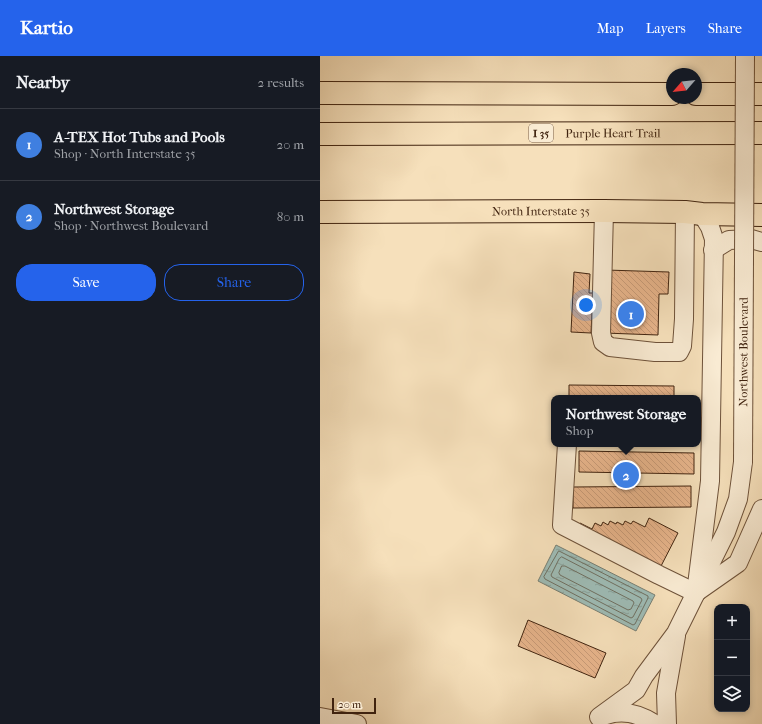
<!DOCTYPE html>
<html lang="en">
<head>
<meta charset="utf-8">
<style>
	:root { --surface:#171b24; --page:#20242c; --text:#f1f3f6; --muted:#9ea1a6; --line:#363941; --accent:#2563eb }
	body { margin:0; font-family:"IM FELL French Canon",serif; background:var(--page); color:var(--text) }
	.controls { position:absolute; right:12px; bottom:12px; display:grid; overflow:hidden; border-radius:8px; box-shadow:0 2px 6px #0003 }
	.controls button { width:36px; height:36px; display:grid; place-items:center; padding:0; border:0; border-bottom:1px solid var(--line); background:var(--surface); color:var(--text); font:20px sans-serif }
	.compass { position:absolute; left:346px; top:12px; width:36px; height:36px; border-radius:50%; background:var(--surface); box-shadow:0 2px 6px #0003; rotate:242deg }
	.scale { position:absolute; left:12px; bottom:10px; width:44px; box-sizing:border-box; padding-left:4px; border:2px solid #40230f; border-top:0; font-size:11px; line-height:14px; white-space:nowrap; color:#40230f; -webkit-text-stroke:3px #f9ebd3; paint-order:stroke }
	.you { position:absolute; left:266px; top:249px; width:14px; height:14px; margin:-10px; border:3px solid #fff; border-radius:50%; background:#1a73e8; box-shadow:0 0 0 6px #1a73e833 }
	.badge { display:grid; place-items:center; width:26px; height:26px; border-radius:50%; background:var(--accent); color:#fff; font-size:13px; font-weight:700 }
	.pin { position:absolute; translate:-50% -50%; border:2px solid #fff; box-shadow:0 1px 4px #0006 }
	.popup { position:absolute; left:231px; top:339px; width:150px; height:52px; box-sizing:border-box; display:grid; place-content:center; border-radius:8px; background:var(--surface); filter:drop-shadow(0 1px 3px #0005); font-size:13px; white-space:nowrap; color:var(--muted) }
	.popup b { font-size:15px; color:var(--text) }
	.popup::after { content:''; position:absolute; left:50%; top:100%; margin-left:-8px; border:8px solid transparent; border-top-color:var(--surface) }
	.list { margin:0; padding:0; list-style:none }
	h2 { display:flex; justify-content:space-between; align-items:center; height:52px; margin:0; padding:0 16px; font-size:17px }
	h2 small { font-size:13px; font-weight:400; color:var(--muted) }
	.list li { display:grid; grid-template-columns:26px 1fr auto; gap:12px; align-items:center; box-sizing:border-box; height:72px; padding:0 16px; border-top:1px solid var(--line) }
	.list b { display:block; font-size:15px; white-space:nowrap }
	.list p { margin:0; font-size:13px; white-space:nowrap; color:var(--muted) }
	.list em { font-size:13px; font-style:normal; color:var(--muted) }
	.actions { display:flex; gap:8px; padding:12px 16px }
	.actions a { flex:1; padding:9px 0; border:1px solid var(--accent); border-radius:16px; text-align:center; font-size:14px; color:var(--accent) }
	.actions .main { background:var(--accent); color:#fff }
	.icon { flex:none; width:22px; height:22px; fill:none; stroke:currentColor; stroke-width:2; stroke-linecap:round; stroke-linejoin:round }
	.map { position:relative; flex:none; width:442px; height:668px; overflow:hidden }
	header { display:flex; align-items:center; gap:24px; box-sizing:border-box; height:56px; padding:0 20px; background:var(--accent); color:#fff }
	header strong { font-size:19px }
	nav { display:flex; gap:22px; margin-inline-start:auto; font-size:14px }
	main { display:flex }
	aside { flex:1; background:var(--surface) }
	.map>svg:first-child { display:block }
</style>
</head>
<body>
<header>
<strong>Kartio</strong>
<nav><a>Map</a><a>Layers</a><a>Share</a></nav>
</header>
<main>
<aside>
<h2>Nearby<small>2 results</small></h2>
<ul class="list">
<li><span class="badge" style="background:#3f7fe0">1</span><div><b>A-TEX Hot Tubs and Pools</b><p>Shop · North Interstate 35</p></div><em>20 m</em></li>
<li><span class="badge" style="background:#3f7fe0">2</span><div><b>Northwest Storage</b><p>Shop · Northwest Boulevard</p></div><em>80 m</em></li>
</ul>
<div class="actions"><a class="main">Save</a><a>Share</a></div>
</aside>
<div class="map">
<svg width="442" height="668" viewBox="0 0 442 668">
	<defs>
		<pattern id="water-ripples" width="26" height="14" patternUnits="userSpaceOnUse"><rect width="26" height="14" fill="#9ebcb6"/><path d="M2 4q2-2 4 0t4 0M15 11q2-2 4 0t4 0" fill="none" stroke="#89a19b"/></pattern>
		<pattern id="building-back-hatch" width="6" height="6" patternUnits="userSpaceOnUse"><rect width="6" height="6" fill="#e8b58c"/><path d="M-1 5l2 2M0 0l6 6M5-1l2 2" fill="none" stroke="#c89b78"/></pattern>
	</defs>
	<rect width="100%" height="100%" fill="#f6e0bb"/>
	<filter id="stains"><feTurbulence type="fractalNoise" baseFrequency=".005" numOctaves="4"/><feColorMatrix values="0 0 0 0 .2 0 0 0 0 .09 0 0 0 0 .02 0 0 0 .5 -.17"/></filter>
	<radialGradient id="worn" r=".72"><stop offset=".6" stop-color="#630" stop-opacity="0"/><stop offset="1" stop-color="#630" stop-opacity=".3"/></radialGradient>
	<polygon fill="url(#water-ripples)" stroke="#787f73" points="236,489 335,539 316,575 218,525"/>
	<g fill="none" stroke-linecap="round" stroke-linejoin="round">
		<g stroke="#6f7062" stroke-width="1">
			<polygon points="239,495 328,540 328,542 315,568 313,569 225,523 224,521"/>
			<polygon points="242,501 321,542 322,544 313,561 311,562 232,521 231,519 239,503"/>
			<polygon points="242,510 245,510 313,545 314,547 311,553 308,554 240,519 239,517"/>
		</g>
	</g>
	<g fill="url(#building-back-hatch)" stroke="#40230f">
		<polygon points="286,214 349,216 348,238 339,238 338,279 284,277"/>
		<polygon points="254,216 270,218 269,237 273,237 271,277 251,276"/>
		<polygon points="249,329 354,330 354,342 249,342"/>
		<polygon points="378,361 381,361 380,385 378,385"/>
		<polygon points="259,395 374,397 374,418 259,416"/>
		<polygon points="371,430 371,451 253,452 253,431"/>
		<polygon points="329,462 358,477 340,512 259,470 260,467 272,473 275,467 281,470 283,466 288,469 290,465 296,468 297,466 303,469 305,465 311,468 313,465 325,471"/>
		<polygon points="208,564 286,597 275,622 198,590"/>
	</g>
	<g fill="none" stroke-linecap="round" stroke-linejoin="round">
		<defs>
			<g id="minor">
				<polyline points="284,155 281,277 283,286 290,291 335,296 359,296 362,290 364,263 365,156"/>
				<polyline points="393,194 409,184 431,183 442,186"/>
				<polyline points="247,388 242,469 339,519 376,537"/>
				<polyline points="378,535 418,507 442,453"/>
				<polyline points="376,537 390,425 394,183 390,171 382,158"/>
				<path d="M283,660C302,653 318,657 335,668"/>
				<polyline points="0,661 37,668"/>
				<polyline points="279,661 316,634 324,620 356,577 406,476 418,443 423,406"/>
				<polyline points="347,668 346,637 356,580"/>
			</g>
			<g id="major">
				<path id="s1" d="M0,156L284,155L365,156L382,158L442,159"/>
			</g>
			<g id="highway">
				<polyline points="0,37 352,38"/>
				<polyline points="376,38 442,38"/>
				<path id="s2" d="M0,78L442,77"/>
			</g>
		</defs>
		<use href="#minor" stroke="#6e523a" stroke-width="20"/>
		<use href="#major" stroke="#40230f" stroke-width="24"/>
		<use href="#highway" stroke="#40230f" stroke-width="24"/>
		<use href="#minor" stroke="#f9ebd3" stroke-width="18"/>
		<use href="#major" stroke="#f6e0bb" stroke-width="22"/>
		<use href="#highway" stroke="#f6e0bb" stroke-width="22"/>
		<defs>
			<g id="minor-bridge">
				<path id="s3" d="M423,406L425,0"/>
			</g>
		</defs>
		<use href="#minor-bridge" stroke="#6e523a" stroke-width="20" stroke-linecap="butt"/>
		<use href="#minor-bridge" stroke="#f9ebd3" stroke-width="18"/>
	</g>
	<g text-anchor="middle" stroke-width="4" stroke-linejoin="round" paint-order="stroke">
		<rect fill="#f9ebd3" stroke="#785f4a" stroke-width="1" x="209" y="68" width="24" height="18" rx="3"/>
		<g font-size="11" font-weight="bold" fill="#40230f">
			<text x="221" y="81">I 35</text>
		</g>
		<g font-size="12" fill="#40230f" stroke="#f9ebd3">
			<text dy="4" stroke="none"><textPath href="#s2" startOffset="293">Purple Heart Trail</textPath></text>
			<text dy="4" stroke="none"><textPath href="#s1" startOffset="221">North Interstate 35</textPath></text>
			<text dy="4" stroke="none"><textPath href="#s3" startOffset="110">Northwest Boulevard</textPath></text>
		</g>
	</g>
	<rect width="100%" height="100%" filter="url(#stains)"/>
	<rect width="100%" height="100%" fill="url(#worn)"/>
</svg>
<div class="controls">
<button>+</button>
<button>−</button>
<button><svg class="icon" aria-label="layers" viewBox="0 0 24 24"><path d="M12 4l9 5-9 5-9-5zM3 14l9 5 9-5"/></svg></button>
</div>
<svg class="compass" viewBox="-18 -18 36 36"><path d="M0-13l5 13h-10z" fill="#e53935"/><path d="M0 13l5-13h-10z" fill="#9ea1a6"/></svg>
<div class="scale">20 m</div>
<div class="you"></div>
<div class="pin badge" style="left:311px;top:258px;background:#3f7fe0">1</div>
<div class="pin badge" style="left:306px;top:419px;background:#3f7fe0">2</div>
<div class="popup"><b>Northwest Storage</b>Shop</div>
</div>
</main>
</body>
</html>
